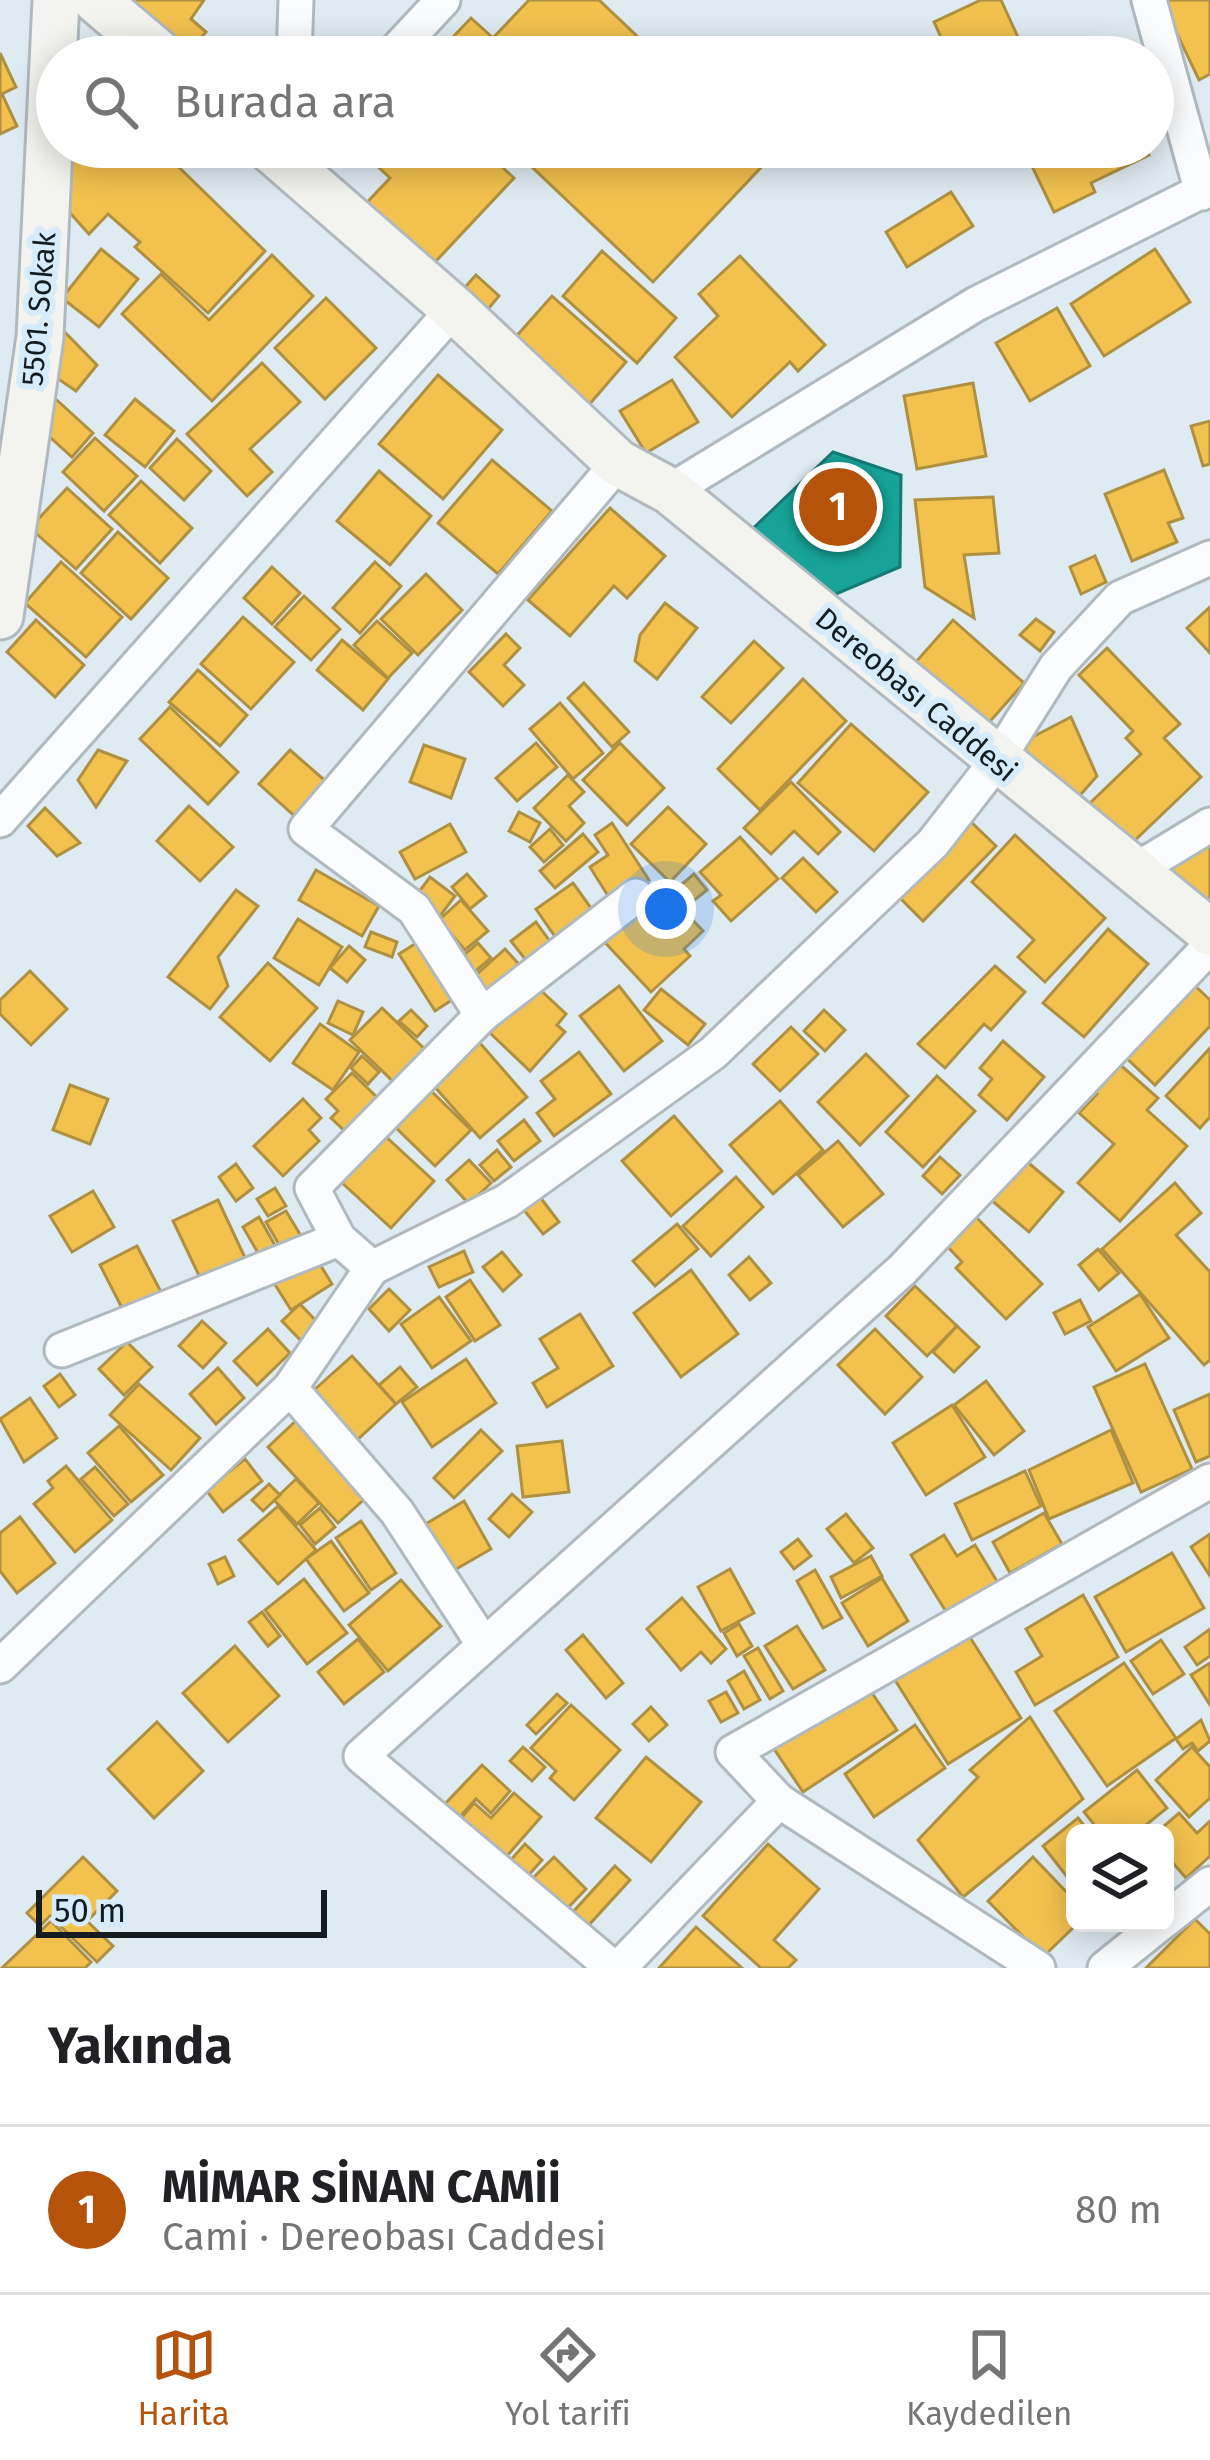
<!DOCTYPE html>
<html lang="tr">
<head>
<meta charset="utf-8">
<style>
	:root { --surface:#fff; --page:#f2f2f2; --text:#202124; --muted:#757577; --line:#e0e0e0; --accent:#b45309 }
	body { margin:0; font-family:"Fira Sans",sans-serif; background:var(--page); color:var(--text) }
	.controls { position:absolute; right:36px; bottom:36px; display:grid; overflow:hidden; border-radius:18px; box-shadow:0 6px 30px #0003 }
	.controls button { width:108px; height:108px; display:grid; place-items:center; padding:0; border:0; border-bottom:3px solid var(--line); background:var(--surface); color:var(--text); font:60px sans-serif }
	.scale { position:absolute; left:36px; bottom:30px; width:291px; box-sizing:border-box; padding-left:12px; border:6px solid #141c21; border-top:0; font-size:33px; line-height:42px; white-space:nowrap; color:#141c21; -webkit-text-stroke:9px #d7ecfa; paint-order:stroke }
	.you { position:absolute; left:666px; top:909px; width:42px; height:42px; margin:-30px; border:9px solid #fff; border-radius:50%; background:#1a73e8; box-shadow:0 0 0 18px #1a73e833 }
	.badge { display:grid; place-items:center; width:78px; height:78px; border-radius:50%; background:var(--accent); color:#fff; font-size:39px; font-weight:700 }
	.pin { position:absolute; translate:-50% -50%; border:6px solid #fff; box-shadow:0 3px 12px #0006 }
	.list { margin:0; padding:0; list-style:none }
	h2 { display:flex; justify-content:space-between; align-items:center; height:156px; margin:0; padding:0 48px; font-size:51px }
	h2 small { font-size:39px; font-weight:400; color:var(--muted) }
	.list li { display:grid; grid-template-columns:78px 1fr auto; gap:36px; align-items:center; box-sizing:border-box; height:168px; padding:0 48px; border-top:3px solid var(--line) }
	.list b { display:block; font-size:45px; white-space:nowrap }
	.list p { margin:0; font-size:39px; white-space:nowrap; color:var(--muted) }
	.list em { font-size:39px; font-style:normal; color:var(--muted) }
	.icon { flex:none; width:66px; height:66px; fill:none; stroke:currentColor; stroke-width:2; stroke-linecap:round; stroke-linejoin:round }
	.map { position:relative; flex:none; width:1210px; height:1968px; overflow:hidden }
	.search { position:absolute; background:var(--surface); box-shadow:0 6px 30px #0003; left:36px; right:36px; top:36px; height:132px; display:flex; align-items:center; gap:30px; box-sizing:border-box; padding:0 42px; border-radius:66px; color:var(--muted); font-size:45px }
	.sheet { height:324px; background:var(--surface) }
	nav { display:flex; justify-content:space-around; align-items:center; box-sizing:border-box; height:168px; border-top:3px solid var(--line); background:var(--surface); font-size:33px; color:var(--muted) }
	nav a { display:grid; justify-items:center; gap:6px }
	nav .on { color:var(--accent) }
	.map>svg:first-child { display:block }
</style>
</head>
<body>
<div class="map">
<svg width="1210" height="1968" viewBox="0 0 1210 1968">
	<rect width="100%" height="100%" fill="#dfebf2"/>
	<g fill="#f2c14e" stroke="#af9040" stroke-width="3">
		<polygon points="115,0 204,0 191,19 206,32 184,57"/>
		<polygon points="529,0 599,0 659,57 434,57 471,18 493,38"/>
		<polygon points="981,0 1001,0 1022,46 997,57 950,57 934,22"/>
		<polygon points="1161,0 1210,0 1210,74 1199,80"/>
		<polygon points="0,53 16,87 2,94 17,126 0,134"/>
		<polygon points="65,147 158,147 265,251 208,313 135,247 140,242 108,214 89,234 61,203"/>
		<polygon points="357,147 754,147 768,160 653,282 516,152 502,167 514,178 422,276 357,213 390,178"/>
		<polygon points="1050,147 1145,147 1149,155 1091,183 1095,192 1054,212 1028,158"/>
		<polygon points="951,192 973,226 907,267 886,232"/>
		<polygon points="101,249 138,279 99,327 62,298"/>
		<polygon points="1155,249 1190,302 1104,356 1071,304"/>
		<polygon points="602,251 676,318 637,363 563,296"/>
		<polygon points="272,255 313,296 212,401 122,314 161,274 209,320"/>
		<polygon points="740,256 825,345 798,371 790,362 732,417 675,357 718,316 699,294"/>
		<polygon points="476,275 499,296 483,315 459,294"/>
		<polygon points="552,296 626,362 587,407 513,340"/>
		<polygon points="326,298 376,348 325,399 275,348"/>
		<polygon points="1057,308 1090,366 1030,401 996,343"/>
		<polygon points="56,323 97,365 76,391 42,368"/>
		<polygon points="262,363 300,402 250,449 272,472 247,496 187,434"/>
		<polygon points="438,375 502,430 443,499 379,444"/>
		<polygon points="672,380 698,422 646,453 620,411"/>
		<polygon points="973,383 986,456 917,469 904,396"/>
		<polygon points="48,392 93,433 72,457 42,430"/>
		<polygon points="135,399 174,431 145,467 105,435"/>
		<polygon points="1210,421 1210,464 1203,466 1191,426"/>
		<polygon points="95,438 137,476 104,511 63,472"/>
		<polygon points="177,439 211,471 184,500 150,468"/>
		<polygon points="492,460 552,511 498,574 438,523"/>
		<polygon points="1164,470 1183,518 1168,523 1177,542 1132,561 1105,494"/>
		<polygon points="379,471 431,516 390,565 337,521"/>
		<polygon points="141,481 192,528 160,563 109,515"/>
		<polygon points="67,488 112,529 76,569 30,528"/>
		<polygon points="993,497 999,553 964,555 974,618 925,587 915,500"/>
		<polygon points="610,508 665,556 627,598 614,586 570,636 528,600"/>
		<polygon points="118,532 168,578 131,619 81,573"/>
		<polygon points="1095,556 1106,582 1081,594 1070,567"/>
		<polygon points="61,562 122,617 86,657 25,603"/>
		<polygon points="375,562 401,586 360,633 333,608"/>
		<polygon points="272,567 300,593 272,624 244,598"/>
		<polygon points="426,574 462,610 418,655 381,619"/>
		<polygon points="304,596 340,629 311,660 275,627"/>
		<polygon points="665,603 697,628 657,679 635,661 640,635"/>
		<polygon points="1210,607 1210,653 1187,628"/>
		<polygon points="243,617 294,662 251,709 201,664"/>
		<polygon points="1036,619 1054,632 1040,651 1020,635"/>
		<polygon points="36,620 84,665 55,697 7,652"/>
		<polygon points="953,620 1024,683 978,735 907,672"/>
		<polygon points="377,621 412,653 388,678 354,645"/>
		<polygon points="506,634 520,648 504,665 524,685 503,706 469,672"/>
		<polygon points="342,640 388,679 363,710 317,670"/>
		<polygon points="754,641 783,668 731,723 702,697"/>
		<polygon points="1107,648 1180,724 1164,738 1201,777 1129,846 1089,804 1141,754 1126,738 1133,731 1079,675"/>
		<polygon points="198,670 247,715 220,746 169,702"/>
		<polygon points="803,679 846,721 760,810 718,769"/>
		<polygon points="584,683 629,732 612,747 568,698"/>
		<polygon points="560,703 603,753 573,779 530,729"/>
		<polygon points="170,707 238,772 208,804 140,739"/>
		<polygon points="1071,717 1097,776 1068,809 1023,775 1019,744"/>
		<polygon points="851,724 928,792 874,851 798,783"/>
		<polygon points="536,743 557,767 517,801 496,778"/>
		<polygon points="620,743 664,788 627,825 583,780"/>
		<polygon points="424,745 465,759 451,798 410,782"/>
		<polygon points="98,750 127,761 96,807 78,780"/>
		<polygon points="290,750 330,785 299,820 259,784"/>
		<polygon points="568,775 584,792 569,806 584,823 566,841 534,808"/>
		<polygon points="791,782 840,832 818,854 794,831 771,854 744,828"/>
		<polygon points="189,806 233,847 200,881 157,841"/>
		<polygon points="668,807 706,844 670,882 631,844"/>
		<polygon points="45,808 80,843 57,856 28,826"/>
		<polygon points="519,812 540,823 530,842 509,831"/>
		<polygon points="968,819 996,846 923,921 896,894"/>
		<polygon points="612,823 649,880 613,904 590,867 608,855 595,835"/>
		<polygon points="450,824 466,852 415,879 400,852"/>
		<polygon points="550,829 563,845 544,862 530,847"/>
		<polygon points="583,834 598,852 555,888 540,871"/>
		<polygon points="1015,835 1105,918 1045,982 1018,957 1034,940 972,882"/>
		<polygon points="740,837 778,879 731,921 713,901 721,895 700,872"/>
		<polygon points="1210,837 1210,922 1153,872"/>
		<polygon points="803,858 837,892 816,912 782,878"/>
		<polygon points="316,870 379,906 362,936 299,900"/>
		<polygon points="467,874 486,896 470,909 452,887"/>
		<polygon points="694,874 707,890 687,906 674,891"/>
		<polygon points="430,877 455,896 437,920 412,901"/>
		<polygon points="657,882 703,931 684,949 690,956 651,992 599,936"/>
		<polygon points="573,883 596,915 558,941 536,909"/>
		<polygon points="236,890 258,906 218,957 228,986 210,1009 168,977"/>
		<polygon points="461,900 488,931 465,950 439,920"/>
		<polygon points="298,919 342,947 319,985 274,958"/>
		<polygon points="536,922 556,950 532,968 511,941"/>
		<polygon points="1108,929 1148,964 1084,1037 1043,1003"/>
		<polygon points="371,932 397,942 392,957 365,947"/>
		<polygon points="421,940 458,996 435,1011 399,954"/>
		<polygon points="478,943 491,958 471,975 458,960"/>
		<polygon points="349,946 365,960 347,982 330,968"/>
		<polygon points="505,949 525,971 485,1006 466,984"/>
		<polygon points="268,963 317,1008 270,1061 220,1017"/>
		<polygon points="995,966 1025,992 991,1030 984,1024 945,1068 918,1044"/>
		<polygon points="30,971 67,1009 31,1045 0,1014 0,1000"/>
		<polygon points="1189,980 1210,1000 1210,1026 1155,1085 1121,1053"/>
		<polygon points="535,985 566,1014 557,1025 565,1032 530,1071 490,1033"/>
		<polygon points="619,986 662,1041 624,1071 580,1016"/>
		<polygon points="661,989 705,1024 688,1045 644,1010"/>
		<polygon points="338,1001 363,1012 353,1035 328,1023"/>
		<polygon points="382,1008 433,1057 402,1090 350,1040"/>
		<polygon points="411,1010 427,1026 417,1037 399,1021"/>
		<polygon points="824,1010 845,1030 825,1051 804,1031"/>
		<polygon points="320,1024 359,1052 333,1090 293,1063"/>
		<polygon points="791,1027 818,1054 780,1091 753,1064"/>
		<polygon points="473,1035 527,1097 480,1138 426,1077"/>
		<polygon points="1003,1041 1044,1077 1007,1120 979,1095 992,1079 980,1068"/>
		<polygon points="1210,1048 1210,1117 1200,1128 1166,1096"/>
		<polygon points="579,1052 611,1094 554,1136 537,1113 555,1099 541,1081"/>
		<polygon points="866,1054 908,1096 860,1145 818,1102"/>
		<polygon points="1108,1054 1158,1098 1147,1110 1187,1146 1120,1221 1078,1183 1114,1144 1079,1113 1097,1094 1084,1081"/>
		<polygon points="362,1056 379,1072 368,1084 351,1068"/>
		<polygon points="352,1073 386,1106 353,1139 331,1118 338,1111 326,1099"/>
		<polygon points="937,1076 975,1111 923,1167 886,1132"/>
		<polygon points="70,1085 108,1099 90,1144 53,1130"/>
		<polygon points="425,1085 471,1130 435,1166 389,1121"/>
		<polygon points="303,1099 321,1118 309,1130 319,1141 283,1176 254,1146"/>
		<polygon points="780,1101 823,1150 773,1194 730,1145"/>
		<polygon points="674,1116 722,1171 671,1216 622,1161"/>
		<polygon points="524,1120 540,1141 514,1161 498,1141"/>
		<polygon points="383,1134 434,1181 391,1228 340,1181"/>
		<polygon points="838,1141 883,1194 843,1227 798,1175"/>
		<polygon points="497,1150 511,1167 494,1181 480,1165"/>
		<polygon points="1018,1154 1063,1192 1029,1232 984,1194"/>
		<polygon points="940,1157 960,1175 942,1194 923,1176"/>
		<polygon points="469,1160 491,1183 469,1204 447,1180"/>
		<polygon points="236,1164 253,1188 236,1201 219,1177"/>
		<polygon points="736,1177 763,1207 711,1256 683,1226"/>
		<polygon points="1175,1183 1201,1213 1176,1235 1210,1272 1210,1360 1204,1365 1102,1249"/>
		<polygon points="275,1188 286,1206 268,1216 257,1199"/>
		<polygon points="93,1191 114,1227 72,1252 50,1216"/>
		<polygon points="540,1197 559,1222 543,1234 524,1210"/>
		<polygon points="218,1200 248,1264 204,1286 173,1221"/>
		<polygon points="286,1211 301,1236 281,1248 266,1222"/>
		<polygon points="975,1216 1042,1284 1006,1319 956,1268 962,1262 946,1245"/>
		<polygon points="259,1217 277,1249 261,1258 243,1227"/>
		<polygon points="677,1224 698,1249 655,1286 633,1261"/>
		<polygon points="137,1246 161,1292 124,1312 100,1265"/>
		<polygon points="1098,1249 1119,1273 1099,1290 1079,1265"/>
		<polygon points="464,1251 473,1272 439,1287 429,1267"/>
		<polygon points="502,1252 521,1275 503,1291 483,1267"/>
		<polygon points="313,1253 332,1284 291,1310 272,1280"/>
		<polygon points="749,1257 771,1283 750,1300 729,1275"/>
		<polygon points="691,1270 738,1334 681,1377 634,1313"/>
		<polygon points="470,1280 500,1325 475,1341 446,1297"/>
		<polygon points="915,1286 957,1326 927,1356 886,1316"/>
		<polygon points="389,1289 410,1310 389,1331 369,1309"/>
		<polygon points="1140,1294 1169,1338 1116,1371 1088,1327"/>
		<polygon points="439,1297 471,1341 432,1368 401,1324"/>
		<polygon points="1080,1300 1091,1321 1065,1334 1054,1313"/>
		<polygon points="300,1304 320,1325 302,1342 282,1321"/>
		<polygon points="580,1314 613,1366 547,1407 533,1383 558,1368 540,1339"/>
		<polygon points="202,1321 226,1343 203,1368 179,1346"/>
		<polygon points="957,1326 979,1347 954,1372 933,1352"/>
		<polygon points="268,1329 290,1353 257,1385 234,1361"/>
		<polygon points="875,1329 922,1377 885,1414 838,1365"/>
		<polygon points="127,1342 152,1367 124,1395 99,1369"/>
		<polygon points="352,1356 396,1404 357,1440 313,1391"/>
		<polygon points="466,1359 496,1403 432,1447 402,1402"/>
		<polygon points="1145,1364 1192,1469 1141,1492 1094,1387"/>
		<polygon points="400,1367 417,1387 396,1404 379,1385"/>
		<polygon points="218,1368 244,1398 216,1424 190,1394"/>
		<polygon points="60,1374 75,1395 59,1407 44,1386"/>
		<polygon points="986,1381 1024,1431 994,1455 954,1405"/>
		<polygon points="139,1384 200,1438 171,1470 110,1415"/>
		<polygon points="1210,1394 1210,1456 1196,1462 1174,1410"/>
		<polygon points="30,1398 57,1438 24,1462 0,1419"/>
		<polygon points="952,1405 985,1457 926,1495 893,1443"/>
		<polygon points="299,1418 369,1495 338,1523 268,1447"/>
		<polygon points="119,1426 163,1475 131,1502 88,1453"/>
		<polygon points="481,1430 502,1451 454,1498 434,1478"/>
		<polygon points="1111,1430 1133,1483 1049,1519 1029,1470"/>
		<polygon points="562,1441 569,1492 523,1497 517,1446"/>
		<polygon points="245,1459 262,1481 223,1512 206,1490"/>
		<polygon points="66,1466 112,1520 75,1552 34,1504 53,1488 48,1481"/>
		<polygon points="95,1467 128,1504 114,1516 81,1479"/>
		<polygon points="1025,1471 1041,1506 972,1540 955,1504"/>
		<polygon points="296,1479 319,1503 297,1524 274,1500"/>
		<polygon points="269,1484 280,1495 263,1511 252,1500"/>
		<polygon points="512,1494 532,1512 509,1537 489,1519"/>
		<polygon points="464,1501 491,1549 451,1572 424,1525"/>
		<polygon points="278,1506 316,1550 278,1584 239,1540"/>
		<polygon points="320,1508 335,1527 315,1544 300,1525"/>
		<polygon points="1044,1513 1062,1544 1010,1573 993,1542"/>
		<polygon points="846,1514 873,1548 854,1563 827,1529"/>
		<polygon points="20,1517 55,1563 17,1593 0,1571 0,1533"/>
		<polygon points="361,1521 396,1573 371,1590 336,1538"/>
		<polygon points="1210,1534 1210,1576 1191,1547"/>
		<polygon points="944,1535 957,1556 975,1545 1003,1591 953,1623 911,1555"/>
		<polygon points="798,1539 811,1556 794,1569 781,1552"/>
		<polygon points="331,1541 369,1593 344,1611 306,1559"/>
		<polygon points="1172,1553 1204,1608 1126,1652 1095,1597"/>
		<polygon points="871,1556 882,1576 841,1598 831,1577"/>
		<polygon points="225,1557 234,1576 218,1584 209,1564"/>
		<polygon points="730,1569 754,1613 721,1631 698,1587"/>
		<polygon points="815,1570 842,1618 823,1628 797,1581"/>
		<polygon points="882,1578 908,1621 868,1646 842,1603"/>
		<polygon points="304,1579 347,1633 307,1664 265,1610"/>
		<polygon points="401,1580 441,1626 388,1671 349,1625"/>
		<polygon points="1083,1595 1118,1657 1035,1705 1016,1672 1042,1656 1026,1629"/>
		<polygon points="682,1598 726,1649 711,1663 701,1652 681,1670 647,1629"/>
		<polygon points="262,1612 280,1636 268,1646 249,1622"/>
		<polygon points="739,1624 752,1646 737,1656 724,1633"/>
		<polygon points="797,1626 825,1670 793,1689 765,1646"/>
		<polygon points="1210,1629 1210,1656 1197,1665 1185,1647"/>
		<polygon points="966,1631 1021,1718 948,1764 893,1677"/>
		<polygon points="583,1635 623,1683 606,1698 566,1650"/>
		<polygon points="358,1639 384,1672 344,1704 318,1672"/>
		<polygon points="1161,1640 1184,1674 1153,1694 1131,1661"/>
		<polygon points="235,1646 279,1696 228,1742 183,1693"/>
		<polygon points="758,1648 783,1691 770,1699 744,1656"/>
		<polygon points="1124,1663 1176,1738 1107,1786 1055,1711"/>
		<polygon points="1210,1663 1210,1705 1191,1675"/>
		<polygon points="744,1671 760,1700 744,1709 728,1681"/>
		<polygon points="868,1687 897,1730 803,1792 774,1749"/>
		<polygon points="726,1692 738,1713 721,1722 709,1701"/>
		<polygon points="557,1694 567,1703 536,1734 527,1725"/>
		<polygon points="571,1705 620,1750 574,1800 550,1778 556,1771 531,1748"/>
		<polygon points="651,1707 667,1725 649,1741 633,1724"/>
		<polygon points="1030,1717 1083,1799 963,1897 918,1840 978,1777 970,1770"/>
		<polygon points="1201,1720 1210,1741 1198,1751 1192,1743 1183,1749 1176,1739"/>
		<polygon points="157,1722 203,1771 154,1818 108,1769"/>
		<polygon points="915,1725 945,1768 874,1817 845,1774"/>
		<polygon points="523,1747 545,1767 532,1781 510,1761"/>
		<polygon points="1192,1747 1210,1767 1210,1798 1189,1817 1156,1780"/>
		<polygon points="646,1757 701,1802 651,1862 596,1818"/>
		<polygon points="482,1765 510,1791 491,1813 476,1799 456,1821 442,1807"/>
		<polygon points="1137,1770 1167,1808 1136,1833 1101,1833 1084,1812"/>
		<polygon points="514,1793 541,1817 500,1864 456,1824 474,1803 491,1818"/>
		<polygon points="1179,1813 1197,1833 1210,1821 1210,1856 1186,1878 1165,1854 1165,1833 1156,1833"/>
		<polygon points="1078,1818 1090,1833 1075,1833 1075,1887 1043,1846"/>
		<polygon points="525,1844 542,1860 526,1878 508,1863"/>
		<polygon points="768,1844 819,1889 774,1940 796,1960 788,1968 761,1968 703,1916"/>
		<polygon points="83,1857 117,1891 87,1921 113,1946 97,1962 50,1916 40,1926 27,1913"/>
		<polygon points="554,1857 586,1889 560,1916 527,1884"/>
		<polygon points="1033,1857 1075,1901 1078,1923 1043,1957 988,1901"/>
		<polygon points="615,1866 630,1880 587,1927 572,1913"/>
		<polygon points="1195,1919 1210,1934 1210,1968 1146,1968"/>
		<polygon points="51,1921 91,1962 85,1968 2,1968"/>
		<polygon points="696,1927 742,1968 659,1968"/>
	</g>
	<polygon fill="#17a398" stroke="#167a74" stroke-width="3" points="833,452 901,475 900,567 817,602 743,538"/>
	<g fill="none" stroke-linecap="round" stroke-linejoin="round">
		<defs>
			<g id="street">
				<polyline points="1149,0 1202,193"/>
				<polyline points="294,57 296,0"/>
				<polyline points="390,57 443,0"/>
				<polyline points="670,491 976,304 1210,187"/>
				<polyline points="0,820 454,309"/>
				<polyline points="1134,871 1210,825"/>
				<polyline points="482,1015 636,896"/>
				<polyline points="339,1239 312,1188 482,1015 414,909 306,829 618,463"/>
				<polyline points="62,1350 339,1239 372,1268 507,1201 713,1053 933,843 996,762 1056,667 1120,598 1210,558"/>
				<polyline points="290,1388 397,1512 484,1645"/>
				<polyline points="0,1666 290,1388 372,1268"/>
				<polyline points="1165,1920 1210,1884"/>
				<polyline points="613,1968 361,1756 902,1270 1210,946"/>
				<polyline points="619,1968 779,1801"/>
				<polyline points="1038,1968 779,1801 733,1752 1210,1481"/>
				<polyline points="1105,1968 1161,1923"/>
			</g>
			<g id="secondary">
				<polyline points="96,0 163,57"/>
				<polyline points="268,147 454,309 618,463 670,491 1210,932"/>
				<polyline points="0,616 40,337 56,0"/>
			</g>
		</defs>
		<use href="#street" stroke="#b0b9be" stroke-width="39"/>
		<use href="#secondary" stroke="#b0b9be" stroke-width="51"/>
		<use href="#street" stroke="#fafcfd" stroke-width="33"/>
		<use href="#secondary" stroke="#f3f3ef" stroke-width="45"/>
	</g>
	<g text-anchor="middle" stroke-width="12" stroke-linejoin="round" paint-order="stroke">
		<g font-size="30" fill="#141c21" stroke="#d7ecfa">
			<text transform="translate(39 309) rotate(-85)" y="10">5501. Sokak</text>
			<text transform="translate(916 695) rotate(40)" y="10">Dereobası Caddesi</text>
		</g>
	</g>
</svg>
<div class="controls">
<button><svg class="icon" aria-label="layers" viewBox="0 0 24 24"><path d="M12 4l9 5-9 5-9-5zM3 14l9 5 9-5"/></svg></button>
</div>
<div class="scale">50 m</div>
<div class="you"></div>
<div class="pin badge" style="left:838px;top:507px">1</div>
<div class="search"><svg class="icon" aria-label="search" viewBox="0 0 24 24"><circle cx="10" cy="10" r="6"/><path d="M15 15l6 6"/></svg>Burada ara</div>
</div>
<section class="sheet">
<h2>Yakında<small></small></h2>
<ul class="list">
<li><span class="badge">1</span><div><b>MİMAR SİNAN CAMİİ</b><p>Cami · Dereobası Caddesi</p></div><em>80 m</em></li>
</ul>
</section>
<nav>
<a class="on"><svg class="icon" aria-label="map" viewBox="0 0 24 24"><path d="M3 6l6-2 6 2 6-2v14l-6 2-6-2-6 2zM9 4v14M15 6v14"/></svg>Harita</a>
<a><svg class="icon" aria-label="directions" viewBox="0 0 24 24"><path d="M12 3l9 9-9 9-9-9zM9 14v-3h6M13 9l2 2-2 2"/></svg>Yol tarifi</a>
<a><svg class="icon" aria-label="saved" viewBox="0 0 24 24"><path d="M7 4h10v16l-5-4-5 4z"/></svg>Kaydedilen</a>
</nav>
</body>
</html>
